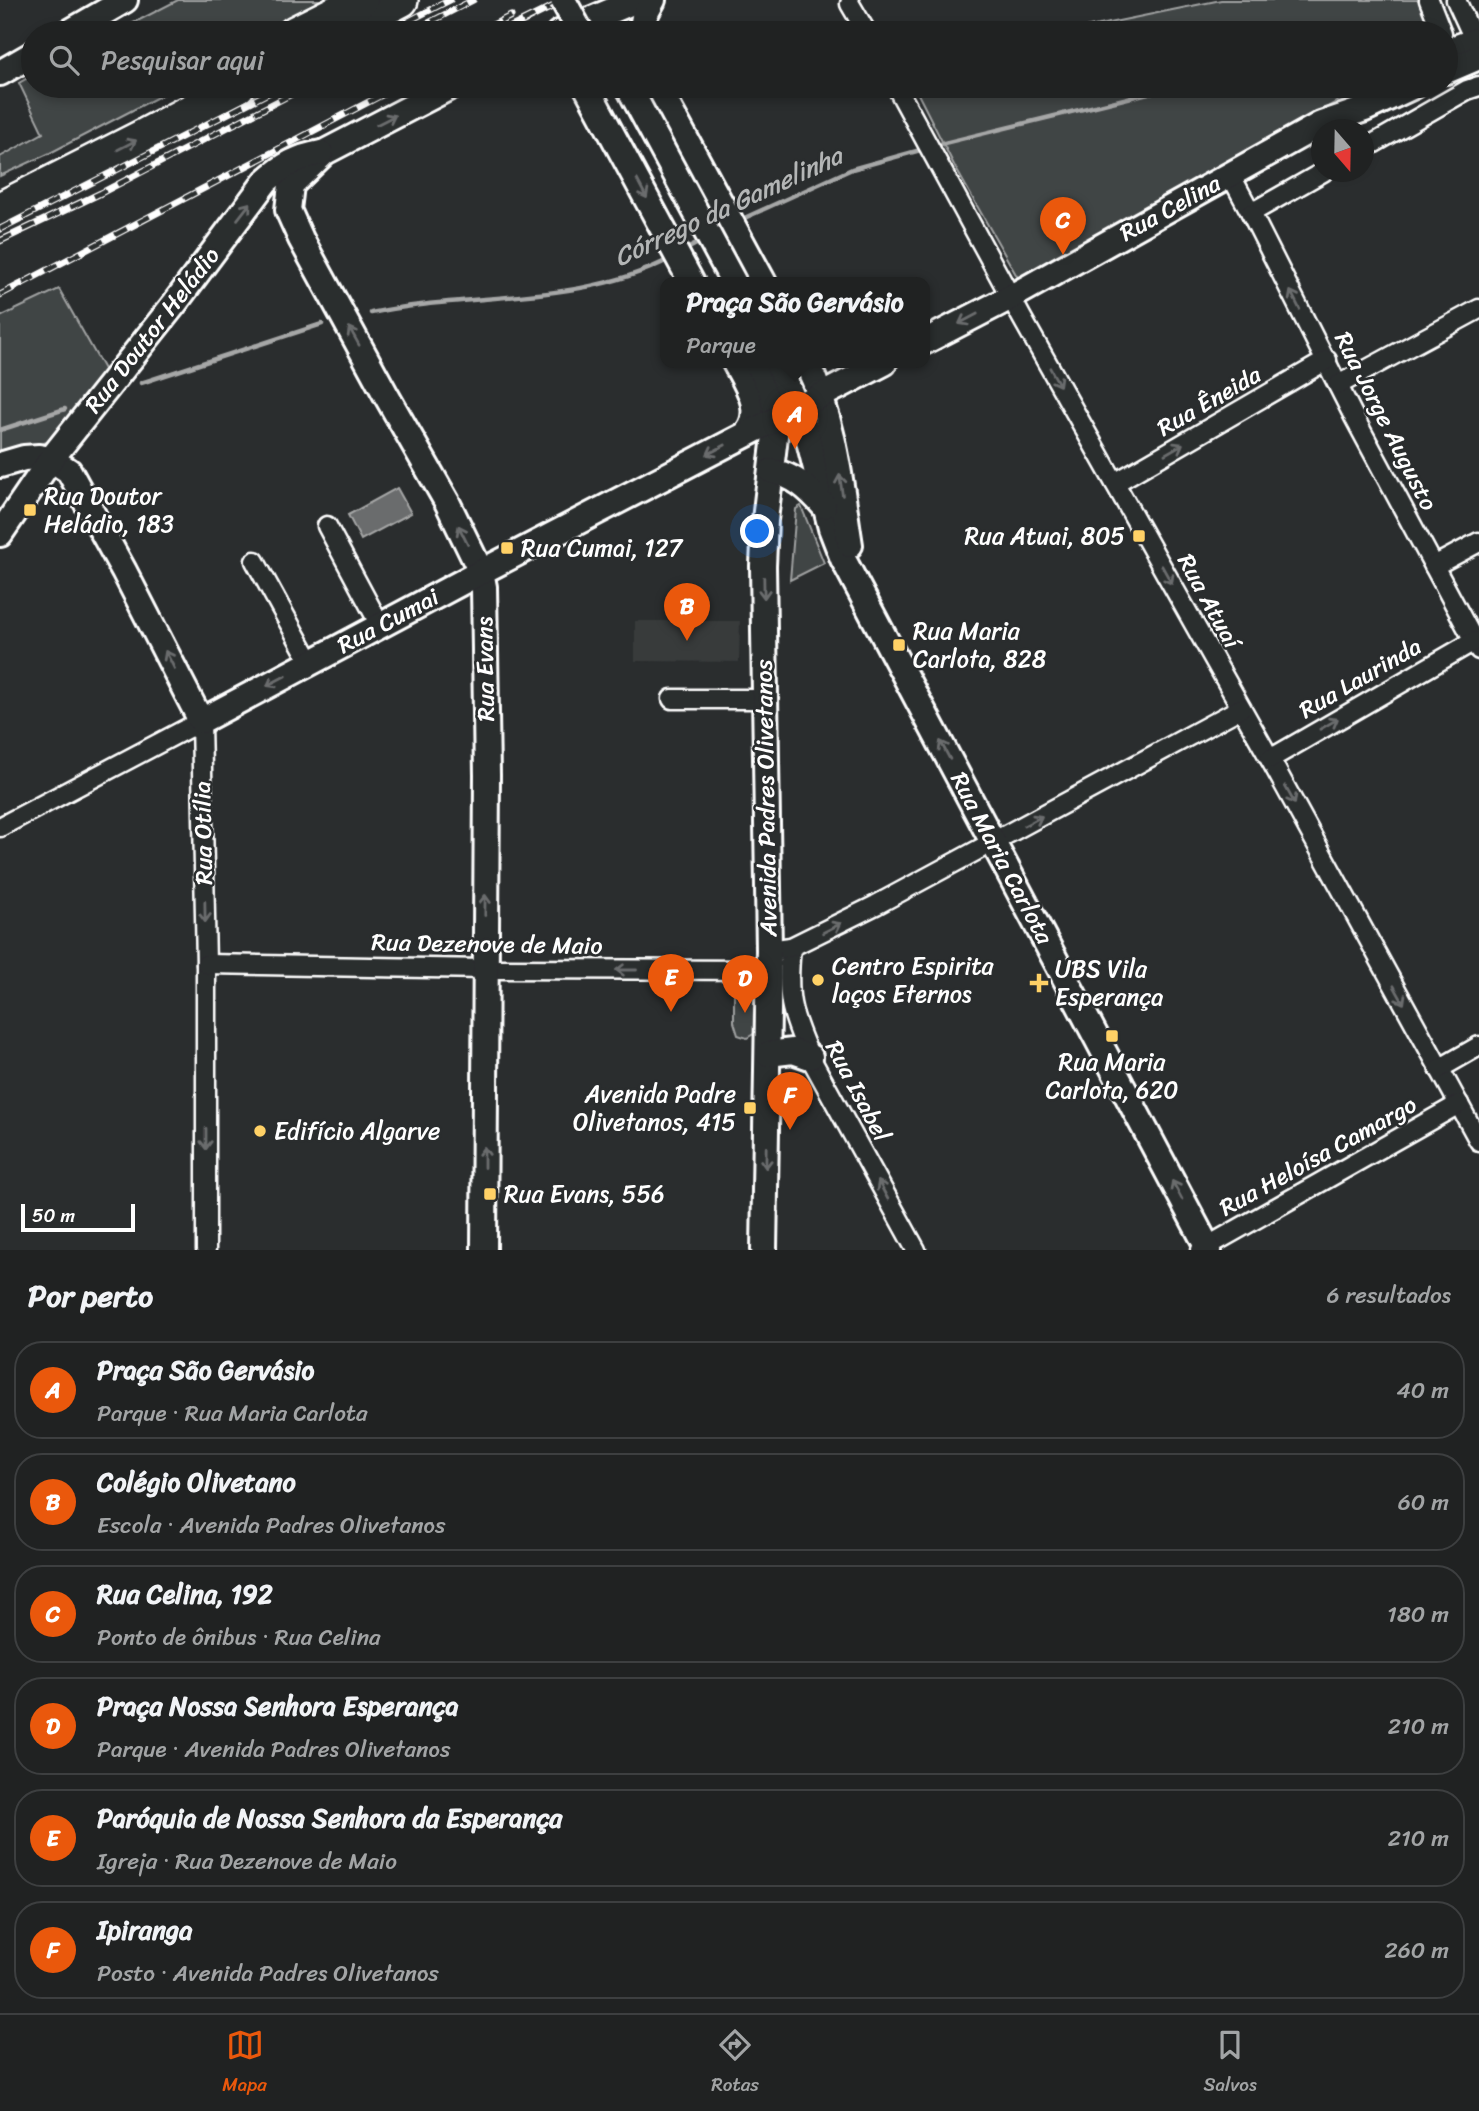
<!DOCTYPE html>
<html lang="pt">
<head>
<meta charset="utf-8">
<style>
	:root { --surface:#202222; --page:#282a2a; --text:#f1f3f6; --muted:#a2a4a5; --line:#3d3f40; --accent:#ea580c }
	body { margin:0; font-family:Sriracha,sans-serif; background:var(--page); color:var(--text) }
	.compass { position:absolute; left:1311px; top:119px; width:63px; height:63px; border-radius:50%; background:var(--surface); box-shadow:0 4px 10px #0003; rotate:160deg }
	.scale { position:absolute; left:21px; bottom:18px; width:114px; box-sizing:border-box; padding-left:7px; border:4px solid #fff; border-top:0; font-size:19px; line-height:24px; white-space:nowrap; color:#fff; -webkit-text-stroke:5px #2a2d2e; paint-order:stroke }
	.you { position:absolute; left:758px; top:532px; width:24px; height:24px; margin:-18px; border:5px solid #fff; border-radius:50%; background:#1a73e8; box-shadow:0 0 0 10px #1a73e833 }
	.badge { display:grid; place-items:center; width:46px; height:46px; border-radius:50%; background:var(--accent); color:#fff; font-size:23px; font-weight:700 }
	.pin { position:absolute; translate:-50% -58px; filter:drop-shadow(0 2px 4px #0008) }
	.pin::after { content:''; position:absolute; top:37px; width:24px; height:21px; background:inherit; clip-path:polygon(0 0,100% 0,50% 100%) }
	.popup { position:absolute; left:660px; top:277px; width:270px; height:91px; box-sizing:border-box; display:grid; place-content:center; border-radius:14px; background:var(--surface); filter:drop-shadow(0 2px 5px #0005); font-size:23px; white-space:nowrap; color:var(--muted) }
	.popup b { font-size:26px; color:var(--text) }
	.popup::after { content:''; position:absolute; left:50%; top:100%; margin-left:-14px; border:14px solid transparent; border-top-color:var(--surface) }
	.list { margin:0; padding:0; list-style:none }
	h2 { display:flex; justify-content:space-between; align-items:center; height:91px; margin:0; padding:0 28px; font-size:30px }
	h2 small { font-size:23px; font-weight:400; color:var(--muted) }
	.list li { display:grid; grid-template-columns:46px 1fr auto; gap:21px; align-items:center; box-sizing:border-box; height:98px; margin:0 14px 14px; padding:0 14px; border:2px solid var(--line); border-radius:28px }
	.list b { display:block; font-size:26px; white-space:nowrap }
	.list p { margin:0; font-size:23px; white-space:nowrap; color:var(--muted) }
	.list em { font-size:23px; font-style:normal; color:var(--muted) }
	.icon { flex:none; width:38px; height:38px; fill:none; stroke:currentColor; stroke-width:2; stroke-linecap:round; stroke-linejoin:round }
	.map { position:relative; flex:none; width:1479px; height:1250px; overflow:hidden }
	.search { position:absolute; background:var(--surface); box-shadow:0 4px 10px #0003; left:21px; right:21px; top:21px; height:77px; display:flex; align-items:center; gap:18px; box-sizing:border-box; padding:0 24px; border-radius:38px; color:var(--muted); font-size:26px }
	.sheet { height:763px; background:var(--surface) }
	nav { display:flex; justify-content:space-around; align-items:center; box-sizing:border-box; height:98px; border-top:2px solid var(--line); background:var(--surface); font-size:19px; color:var(--muted) }
	nav a { display:grid; justify-items:center; gap:4px }
	nav .on { color:var(--accent) }
	.map>svg:first-child { display:block }
</style>
</head>
<body>
<div class="map">
<svg width="1479" height="1250" viewBox="0 0 1479 1250">
	<rect width="100%" height="100%" fill="#2a2d2e"/>
	<filter id="ink" filterUnits="userSpaceOnUse"><feTurbulence type="fractalNoise" baseFrequency=".0143" numOctaves="2"/><feDisplacementMap in="SourceGraphic" scale="14" xChannelSelector="R" yChannelSelector="G"/><feConvolveMatrix kernelMatrix="1 2 1 2 8 2 1 2 1" color-interpolation-filters="sRGB"/></filter>
	<g filter="url(#ink)">
		<polygon fill="#373a3b" points="635,621 740,621 739,662 635,661"/>
		<g fill="#414445" stroke="#a0a2a2" stroke-width="2">
			<polygon points="178,0 343,0 280,33 114,33"/>
			<polygon points="1221,0 1421,0 1430,33 1060,33"/>
			<polygon points="33,75 33,86 179,86 50,153 0,176 0,157 43,133 19,83"/>
			<polygon points="914,86 1363,86 1207,178 1053,264 1018,278 955,167"/>
			<polygon points="59,289 105,371 54,440 0,456 0,317"/>
			<polygon points="801,506 824,563 790,580 796,509"/>
			<polygon points="734,981 758,981 755,1033 747,1038 738,1035 734,1022"/>
		</g>
		<polygon fill="#6a6c6d" stroke="#a6a7a7" stroke-width="2" points="397,488 411,513 361,540 348,515"/>
		<g fill="none" stroke-linecap="round" stroke-linejoin="round">
			<g stroke="#a6a7a7" stroke-width="4.5">
				<polyline points="1393,33 1418,27"/>
				<polyline points="932,146 1177,86"/>
				<polyline points="740,220 852,169 924,149"/>
				<polyline points="685,250 702,241"/>
				<path d="M371,313C468,292 583,306 671,258"/>
				<polyline points="141,383 322,324"/>
				<polyline points="0,430 65,409"/>
			</g>
			<defs>
				<g id="street">
					<polyline points="1429,0 1442,33"/>
					<polyline points="1456,0 1479,50"/>
					<polyline points="850,4 867,33"/>
					<polyline points="896,86 1022,318 1270,759 1479,1141"/>
					<polyline points="1364,149 1467,90 1479,86"/>
					<polyline points="1230,174 1251,213 1323,172"/>
					<polyline points="1251,213 1354,417 1479,650"/>
					<polyline points="1338,385 1479,309"/>
					<polyline points="1115,483 1327,360"/>
					<polyline points="327,526 380,625"/>
					<polyline points="255,561 311,663"/>
					<polyline points="1434,566 1479,542"/>
					<polyline points="672,699 766,699"/>
					<polyline points="1270,759 1474,641"/>
					<polyline points="0,827 201,721 206,964 206,1250"/>
					<path d="M791,947C786,997 790,1011 810,1057L916,1250"/>
					<polyline points="769,950 791,947 876,905 1241,708"/>
					<polyline points="206,964 484,969 768,970"/>
					<polyline points="1439,1069 1479,1046"/>
					<polyline points="1201,1250 1459,1104"/>
				</g>
				<g id="secondary">
					<polyline points="68,33 125,0"/>
					<polyline points="559,33 637,0"/>
					<polyline points="641,33 644,17 653,0"/>
					<polyline points="1446,51 1479,39"/>
					<polyline points="1446,71 1479,57"/>
					<polyline points="0,73 33,54"/>
					<polyline points="452,86 325,152 291,185 288,210 301,239 386,395 447,502 481,572 484,587 487,775 484,1250"/>
					<polyline points="586,86 692,283"/>
					<polyline points="657,86 764,283"/>
					<polyline points="924,342 1011,297 1321,124 1365,109 1414,86"/>
					<path d="M735,363C747,385 765,411 747,433"/>
					<polyline points="757,363 771,390 777,419 765,520 763,566 769,950 764,1250"/>
					<polyline points="777,363 806,429 831,528 843,559 1209,1250"/>
					<path d="M807,363C835,423 840,481 850,545"/>
					<polyline points="0,465 24,458 39,457 51,459 69,471 124,571 201,721 481,572 884,363"/>
					<path d="M771,471C795,476 808,488 824,506"/>
					<path d="M0,534L51,459L175,303L266,181C284,165 298,157 321,153"/>
					<polyline points="768,1054 793,1051 810,1057"/>
				</g>
				<g id="highway">
					<polyline points="342,31 401,0"/>
					<polyline points="295,33 361,0"/>
					<polyline points="0,209 140,138 238,86"/>
				</g>
			</defs>
			<use href="#street" stroke="#fff" stroke-width="23"/>
			<use href="#secondary" stroke="#fff" stroke-width="30"/>
			<use href="#highway" stroke="#fff" stroke-width="38"/>
			<use href="#street" stroke="#2a2d2e" stroke-width="18"/>
			<use href="#secondary" stroke="#2a2d2e" stroke-width="24"/>
			<use href="#highway" stroke="#2a2d2e" stroke-width="33"/>
			<defs>
				<g id="rail">
					<polyline points="385,33 450,0"/>
					<polyline points="409,33 473,0"/>
					<polyline points="477,33 511,16"/>
					<polyline points="499,33 566,0"/>
					<polyline points="0,229 282,86"/>
					<polyline points="0,241 101,193 307,86"/>
					<polyline points="0,295 399,86"/>
				</g>
			</defs>
			<use href="#rail" stroke="#fff" stroke-width="7"/>
			<use href="#rail" stroke="#2a2d2e" stroke-width="4.5" stroke-dasharray="13" stroke-linecap="butt"/>
			<defs>
				<g id="secondary-bridge">
					<polyline points="563,0 581,33"/>
					<polyline points="628,86 734,283"/>
				</g>
			</defs>
			<use href="#secondary-bridge" stroke="#fff" stroke-width="30" stroke-linecap="butt"/>
			<use href="#secondary-bridge" stroke="#2a2d2e" stroke-width="24"/>
		</g>
		<defs><path id="oneway-shaft" d="M-6 0H5M1.5-3L5.5 0L1.5 3" fill="none" stroke-width="1.6" stroke-linecap="round" stroke-linejoin="round" transform="scale(1.75)"/></defs>
		<g stroke="#6a6c6d">
			<use href="#oneway-shaft" transform="translate(386 120) rotate(-27)"/>
			<use href="#oneway-shaft" transform="translate(127 145) rotate(-27)"/>
			<use href="#oneway-shaft" transform="translate(642 189) rotate(62)"/>
			<use href="#oneway-shaft" transform="translate(244 211) rotate(-52)"/>
			<use href="#oneway-shaft" transform="translate(1295 300) rotate(-117)"/>
			<use href="#oneway-shaft" transform="translate(968 319) rotate(152)"/>
			<use href="#oneway-shaft" transform="translate(354 336) rotate(-119)"/>
			<use href="#oneway-shaft" transform="translate(1055 377) rotate(61)"/>
			<use href="#oneway-shaft" transform="translate(1174 449) rotate(-30)"/>
			<use href="#oneway-shaft" transform="translate(716 450) rotate(152)"/>
			<use href="#oneway-shaft" transform="translate(841 485) rotate(-98)"/>
			<use href="#oneway-shaft" transform="translate(463 535) rotate(-116)"/>
			<use href="#oneway-shaft" transform="translate(1167 575) rotate(61)"/>
			<use href="#oneway-shaft" transform="translate(764 588) rotate(89)"/>
			<use href="#oneway-shaft" transform="translate(170 660) rotate(-117)"/>
			<use href="#oneway-shaft" transform="translate(276 681) rotate(152)"/>
			<use href="#oneway-shaft" transform="translate(1329 724) rotate(-30)"/>
			<use href="#oneway-shaft" transform="translate(945 750) rotate(-118)"/>
			<use href="#oneway-shaft" transform="translate(1290 795) rotate(61)"/>
			<use href="#oneway-shaft" transform="translate(1033 821) rotate(-28)"/>
			<use href="#oneway-shaft" transform="translate(485 905) rotate(-89)"/>
			<use href="#oneway-shaft" transform="translate(205 912) rotate(89)"/>
			<use href="#oneway-shaft" transform="translate(832 928) rotate(-27)"/>
			<use href="#oneway-shaft" transform="translate(626 970) rotate(-180)"/>
			<use href="#oneway-shaft" transform="translate(1399 995) rotate(61)"/>
			<use href="#oneway-shaft" transform="translate(206 1139) rotate(90)"/>
			<use href="#oneway-shaft" transform="translate(484 1157) rotate(-90)"/>
			<use href="#oneway-shaft" transform="translate(766 1158) rotate(91)"/>
			<use href="#oneway-shaft" transform="translate(883 1190) rotate(-118)"/>
			<use href="#oneway-shaft" transform="translate(1177 1190) rotate(-118)"/>
		</g>
	</g>
	<g fill="#ffd166" stroke="#2a2d2e" stroke-width="2.5">
		<rect x="23" y="503" width="14" height="14" rx="3.5"/>
		<rect x="1132" y="529" width="14" height="14" rx="3.5"/>
		<rect x="500" y="541" width="14" height="14" rx="3.5"/>
		<rect x="892" y="638" width="14" height="14" rx="3.5"/>
		<circle cx="818" cy="980" r="7"/>
		<path d="M1035.5 972.5h7v7h7v7h-7v7h-7v-7h-7v-7h7z"/>
		<rect x="1105" y="1029" width="14" height="14" rx="3.5"/>
		<rect x="743" y="1101" width="14" height="14" rx="3.5"/>
		<circle cx="260" cy="1131" r="7"/>
		<rect x="483" y="1187" width="14" height="14" rx="3.5"/>
	</g>
	<g text-anchor="middle" stroke-width="5" stroke-linejoin="round" paint-order="stroke">
		<g font-size="24" fill="#fff" stroke="#2a2d2e">
			<text transform="translate(1170 208) rotate(-29)" y="8">Rua Celina</text>
			<text transform="translate(152 330) rotate(-52)" y="8">Rua Doutor Heládio</text>
			<text transform="translate(1209 401) rotate(-30)" y="8">Rua Êneida</text>
			<text transform="translate(1386 421) rotate(63)" y="8">Rua Jorge Augusto</text>
			<text transform="translate(1209 601) rotate(61)" y="8">Rua Atuaí</text>
			<text transform="translate(388 621) rotate(-28)" y="8">Rua Cumai</text>
			<text transform="translate(485 669) rotate(-91)" y="8">Rua Evans</text>
			<text transform="translate(1360 678) rotate(-30)" y="8">Rua Laurinda</text>
			<text transform="translate(766 798) rotate(-91)" y="8">Avenida Padres Olivetanos</text>
			<text transform="translate(203 833) rotate(-91)" y="8">Rua Otília</text>
			<text transform="translate(1002 858) rotate(62)" y="8">Rua Maria Carlota</text>
			<text transform="translate(487 944) rotate(1)" y="8">Rua Dezenove de Maio</text>
			<text transform="translate(858 1091) rotate(62)" y="8">Rua Isabel</text>
			<text transform="translate(1318 1156) rotate(-29)" y="8">Rua Heloísa Camargo</text>
		</g>
		<g font-size="24" fill="#fff" stroke="#2a2d2e" text-anchor="start">
			<text x="44" y="504">Rua Doutor<tspan x="44" dy="28">Heládio, 183</tspan></text>
			<text x="1125" y="544" text-anchor="end">Rua Atuai, 805</text>
			<text x="521" y="556">Rua Cumai, 127</text>
			<text x="913" y="639">Rua Maria<tspan x="913" dy="28">Carlota, 828</tspan></text>
			<text x="832" y="974">Centro Espirita<tspan x="832" dy="28">laços Eternos</tspan></text>
			<text x="1055" y="977">UBS Vila<tspan x="1055" dy="28">Esperança</tspan></text>
			<text x="1112" y="1070" text-anchor="middle">Rua Maria<tspan x="1112" dy="28">Carlota, 620</tspan></text>
			<text x="736" y="1102" text-anchor="end">Avenida Padre<tspan x="736" dy="28">Olivetanos, 415</tspan></text>
			<text x="274" y="1139">Edifício Algarve</text>
			<text x="504" y="1202">Rua Evans, 556</text>
		</g>
		<g font-size="26" font-style="italic" fill="#b4b6b6" stroke="#2a2d2e">
			<text transform="translate(728 206) rotate(-25)" y="9">Córrego da Gamelinha</text>
		</g>
	</g>
</svg>
<svg class="compass" viewBox="-18 -18 36 36"><path d="M0-13l5 13h-10z" fill="#e53935"/><path d="M0 13l5-13h-10z" fill="#a2a4a5"/></svg>
<div class="scale">50 m</div>
<div class="you"></div>
<div class="pin badge" style="left:795px;top:449px">A</div>
<div class="popup"><b>Praça São Gervásio</b>Parque</div>
<div class="pin badge" style="left:687px;top:641px">B</div>
<div class="pin badge" style="left:1063px;top:255px">C</div>
<div class="pin badge" style="left:745px;top:1013px">D</div>
<div class="pin badge" style="left:671px;top:1012px">E</div>
<div class="pin badge" style="left:790px;top:1130px">F</div>
<div class="search"><svg class="icon" aria-label="search" viewBox="0 0 24 24"><circle cx="10" cy="10" r="6"/><path d="M15 15l6 6"/></svg>Pesquisar aqui</div>
</div>
<section class="sheet">
<h2>Por perto<small>6 resultados</small></h2>
<ul class="list">
<li><span class="badge">A</span><div><b>Praça São Gervásio</b><p>Parque · Rua Maria Carlota</p></div><em>40 m</em></li>
<li><span class="badge">B</span><div><b>Colégio Olivetano</b><p>Escola · Avenida Padres Olivetanos</p></div><em>60 m</em></li>
<li><span class="badge">C</span><div><b>Rua Celina, 192</b><p>Ponto de ônibus · Rua Celina</p></div><em>180 m</em></li>
<li><span class="badge">D</span><div><b>Praça Nossa Senhora Esperança</b><p>Parque · Avenida Padres Olivetanos</p></div><em>210 m</em></li>
<li><span class="badge">E</span><div><b>Paróquia de Nossa Senhora da Esperança</b><p>Igreja · Rua Dezenove de Maio</p></div><em>210 m</em></li>
<li><span class="badge">F</span><div><b>Ipiranga</b><p>Posto · Avenida Padres Olivetanos</p></div><em>260 m</em></li>
</ul>
</section>
<nav>
<a class="on"><svg class="icon" aria-label="map" viewBox="0 0 24 24"><path d="M3 6l6-2 6 2 6-2v14l-6 2-6-2-6 2zM9 4v14M15 6v14"/></svg>Mapa</a>
<a><svg class="icon" aria-label="directions" viewBox="0 0 24 24"><path d="M12 3l9 9-9 9-9-9zM9 14v-3h6M13 9l2 2-2 2"/></svg>Rotas</a>
<a><svg class="icon" aria-label="saved" viewBox="0 0 24 24"><path d="M7 4h10v16l-5-4-5 4z"/></svg>Salvos</a>
</nav>
</body>
</html>
